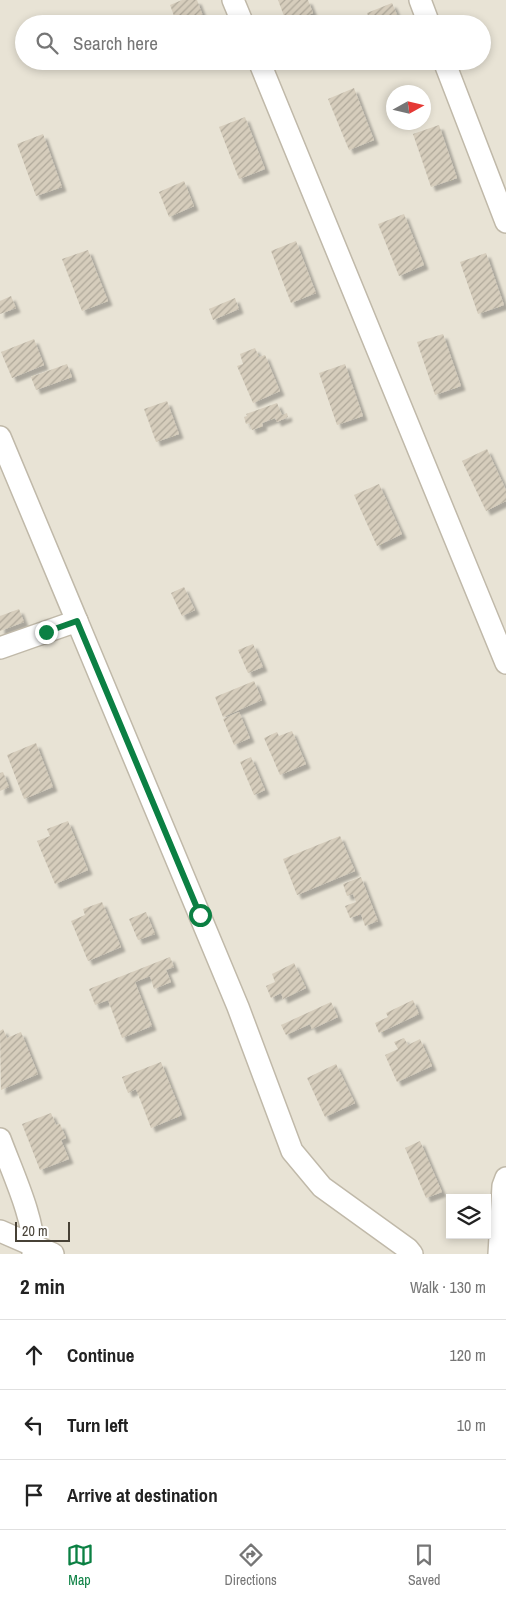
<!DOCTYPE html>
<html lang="en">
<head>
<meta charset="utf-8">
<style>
	:root { --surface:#fff; --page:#f2f2f2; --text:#222; --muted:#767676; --line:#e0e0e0; --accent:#0b8043 }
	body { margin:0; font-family:"Archivo Narrow",sans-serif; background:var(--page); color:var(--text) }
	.controls { position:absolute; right:15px; bottom:15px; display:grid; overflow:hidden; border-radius:0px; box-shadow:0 2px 8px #0003 }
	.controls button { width:45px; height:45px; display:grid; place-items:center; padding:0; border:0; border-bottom:1px solid var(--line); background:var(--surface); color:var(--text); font:25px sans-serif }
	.compass { position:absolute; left:386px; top:85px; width:45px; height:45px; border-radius:50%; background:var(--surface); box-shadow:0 2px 8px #0003; rotate:82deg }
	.scale { position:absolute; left:15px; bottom:12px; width:55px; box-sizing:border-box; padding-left:5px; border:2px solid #474136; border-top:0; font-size:14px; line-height:18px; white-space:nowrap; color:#474136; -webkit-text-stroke:4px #fff; paint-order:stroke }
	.stop { position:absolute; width:15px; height:15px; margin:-11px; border:4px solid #0b8043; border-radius:50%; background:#fff }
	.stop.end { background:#0b8043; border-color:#fff; box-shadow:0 1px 5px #0008 }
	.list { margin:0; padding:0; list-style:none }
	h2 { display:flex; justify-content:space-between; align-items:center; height:65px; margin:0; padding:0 20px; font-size:21px }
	h2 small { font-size:16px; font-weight:400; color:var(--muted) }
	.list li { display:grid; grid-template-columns:32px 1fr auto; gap:15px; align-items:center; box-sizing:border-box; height:70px; padding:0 20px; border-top:1px solid var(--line) }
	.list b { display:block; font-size:19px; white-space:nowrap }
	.list em { font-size:16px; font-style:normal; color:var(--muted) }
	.icon { flex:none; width:28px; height:28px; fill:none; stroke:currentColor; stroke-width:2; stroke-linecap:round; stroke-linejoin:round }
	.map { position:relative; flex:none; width:506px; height:1254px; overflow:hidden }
	.search { position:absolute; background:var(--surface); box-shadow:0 2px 8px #0003; left:15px; right:15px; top:15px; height:55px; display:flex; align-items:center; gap:12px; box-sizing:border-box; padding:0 18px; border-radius:28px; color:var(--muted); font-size:19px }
	.sheet { height:275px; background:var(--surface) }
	nav { display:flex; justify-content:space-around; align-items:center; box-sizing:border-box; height:70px; border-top:1px solid var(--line); background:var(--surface); font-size:14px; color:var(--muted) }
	nav a { display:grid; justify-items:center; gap:2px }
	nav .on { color:var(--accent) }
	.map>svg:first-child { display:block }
</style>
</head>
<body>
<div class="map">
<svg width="506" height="1254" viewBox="0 0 506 1254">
	<defs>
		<pattern id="building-hatch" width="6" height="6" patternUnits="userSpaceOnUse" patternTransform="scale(1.25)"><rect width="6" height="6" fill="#d6cdbc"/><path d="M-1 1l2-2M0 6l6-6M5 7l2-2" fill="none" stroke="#afa89a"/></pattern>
		<filter id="shadow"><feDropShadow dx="4.5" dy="4.5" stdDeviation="1" flood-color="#0004"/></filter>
	</defs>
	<rect width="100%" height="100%" fill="#f4f1e7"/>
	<path fill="#e8e3d5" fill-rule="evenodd" d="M0,0H506V1254H0ZM24,24H482V61H24ZM394,92H424V122H394ZM450,1198H487V1235H450Z"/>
	<g fill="url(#building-hatch)" filter="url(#shadow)">
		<polygon points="182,0 197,0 206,24 177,24 170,5"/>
		<polygon points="278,0 308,0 313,13 287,24"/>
		<polygon points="392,3 401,24 371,24 367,13"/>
		<polygon points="354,88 374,140 349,150 328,99"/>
		<polygon points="245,117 265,169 239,179 219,127"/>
		<polygon points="439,125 457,178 431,187 413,134"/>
		<polygon points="43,134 62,187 36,196 17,144"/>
		<polygon points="184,181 194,206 169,217 159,192"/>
		<polygon points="404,214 424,265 399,276 378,224"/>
		<polygon points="296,241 316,293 291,303 271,251"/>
		<polygon points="88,250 108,301 82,311 62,259"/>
		<polygon points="486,253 504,305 478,314 460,262"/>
		<polygon points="11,296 16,308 0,314 0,301"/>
		<polygon points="235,298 239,309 213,320 209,309"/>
		<polygon points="443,334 461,386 435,395 417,342"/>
		<polygon points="34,339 44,365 12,378 1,352"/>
		<polygon points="255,348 259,357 265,355 280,391 253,403 237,366 243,364 240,354"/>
		<polygon points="67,364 72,377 36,390 31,377"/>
		<polygon points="345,364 363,416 337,425 319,373"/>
		<polygon points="167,401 179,434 156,442 144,409"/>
		<polygon points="277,403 282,415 287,413 288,417 277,422 275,418 262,423 263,426 252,430 249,423 246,424 244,417 247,416 246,414"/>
		<polygon points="487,449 506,490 506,501 486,511 462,461"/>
		<polygon points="379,484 402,534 377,546 354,495"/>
		<polygon points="184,587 195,610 182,616 171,593"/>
		<polygon points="19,609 24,622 0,631 0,616"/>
		<polygon points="253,644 263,667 248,673 238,650"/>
		<polygon points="254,681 262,700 223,717 215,697"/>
		<polygon points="239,712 250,738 234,745 223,719"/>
		<polygon points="292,731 306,764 280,775 264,738 277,732 279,736"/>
		<polygon points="36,743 53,787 24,799 7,755"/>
		<polygon points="251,757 265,790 254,795 240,762"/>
		<polygon points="3,772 9,787 0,791 0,773"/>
		<polygon points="68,821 88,870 55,884 37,841 50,836 47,829"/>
		<polygon points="340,836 355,871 297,895 283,859"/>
		<polygon points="361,877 378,921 365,926 361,914 350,918 345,906 356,902 353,894 347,896 343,884"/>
		<polygon points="102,902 121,947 88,961 71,921 85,915 83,909"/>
		<polygon points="146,912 155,934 138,940 129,919"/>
		<polygon points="170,957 174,967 166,970 171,982 154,989 150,976 135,982 152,1026 122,1038 108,1000 95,1005 89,989"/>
		<polygon points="294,963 306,988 283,999 281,993 271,998 266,986 275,982 272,974"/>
		<polygon points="413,1000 419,1014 379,1033 375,1023 388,1017 386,1013"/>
		<polygon points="331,1002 338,1017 312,1029 310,1024 286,1035 281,1025"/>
		<polygon points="3,1029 7,1038 21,1032 38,1074 1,1090 0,1031"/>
		<polygon points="404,1038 408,1045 420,1039 432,1066 397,1082 385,1055 398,1049 394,1042"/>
		<polygon points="161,1062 182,1115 151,1128 136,1089 128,1093 122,1077"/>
		<polygon points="336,1064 355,1103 325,1117 307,1078"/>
		<polygon points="51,1113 56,1125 60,1124 66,1138 61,1140 69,1159 40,1170 22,1124"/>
		<polygon points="420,1141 442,1192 426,1198 405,1148"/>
	</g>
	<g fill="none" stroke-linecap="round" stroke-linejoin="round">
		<defs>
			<g id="minor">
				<polyline points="233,0 243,24"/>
				<polyline points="420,0 429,24"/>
				<polyline points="259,61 506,663"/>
				<polyline points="444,61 506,222"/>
				<polyline points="0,437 77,621"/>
				<polyline points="0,648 77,621 238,1007 292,1151 322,1187 408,1249 412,1254"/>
				<path d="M0,1139C11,1169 37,1224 33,1254"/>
				<polyline points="0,1231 53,1254"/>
				<polyline points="499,1254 503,1186 506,1178"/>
			</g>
		</defs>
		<use href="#minor" stroke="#c0b9a9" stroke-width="24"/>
		<use href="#minor" stroke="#fff" stroke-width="21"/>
	</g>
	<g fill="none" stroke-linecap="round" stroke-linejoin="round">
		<polyline stroke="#0b8043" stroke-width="6" points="46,632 77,621 200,915"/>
	</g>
</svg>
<div class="controls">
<button><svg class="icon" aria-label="layers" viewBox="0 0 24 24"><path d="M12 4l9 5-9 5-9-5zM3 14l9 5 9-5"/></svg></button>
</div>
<svg class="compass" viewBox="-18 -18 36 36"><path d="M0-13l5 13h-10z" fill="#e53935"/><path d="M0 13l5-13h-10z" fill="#767676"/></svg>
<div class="scale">20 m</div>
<div class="stop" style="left:200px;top:915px"></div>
<div class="stop end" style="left:46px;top:632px"></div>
<div class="search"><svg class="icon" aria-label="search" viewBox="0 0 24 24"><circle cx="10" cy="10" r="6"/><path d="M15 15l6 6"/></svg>Search here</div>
</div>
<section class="sheet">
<h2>2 min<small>Walk · 130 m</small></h2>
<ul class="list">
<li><svg class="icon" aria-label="ahead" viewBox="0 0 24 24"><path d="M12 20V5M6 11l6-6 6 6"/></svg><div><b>Continue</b></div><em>120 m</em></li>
<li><svg class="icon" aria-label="left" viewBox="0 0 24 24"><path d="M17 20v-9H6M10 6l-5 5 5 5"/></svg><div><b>Turn left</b></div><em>10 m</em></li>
<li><svg class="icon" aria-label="arrive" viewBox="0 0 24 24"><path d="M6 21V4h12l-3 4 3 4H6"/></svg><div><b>Arrive at destination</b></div></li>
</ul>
</section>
<nav>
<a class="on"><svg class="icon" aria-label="map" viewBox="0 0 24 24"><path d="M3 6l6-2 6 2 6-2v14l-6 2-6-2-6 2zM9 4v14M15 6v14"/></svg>Map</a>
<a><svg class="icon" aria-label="directions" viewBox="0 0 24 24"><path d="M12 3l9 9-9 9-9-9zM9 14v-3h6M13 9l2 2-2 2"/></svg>Directions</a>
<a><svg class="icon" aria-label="saved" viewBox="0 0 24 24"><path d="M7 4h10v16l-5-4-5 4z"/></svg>Saved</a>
</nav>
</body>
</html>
